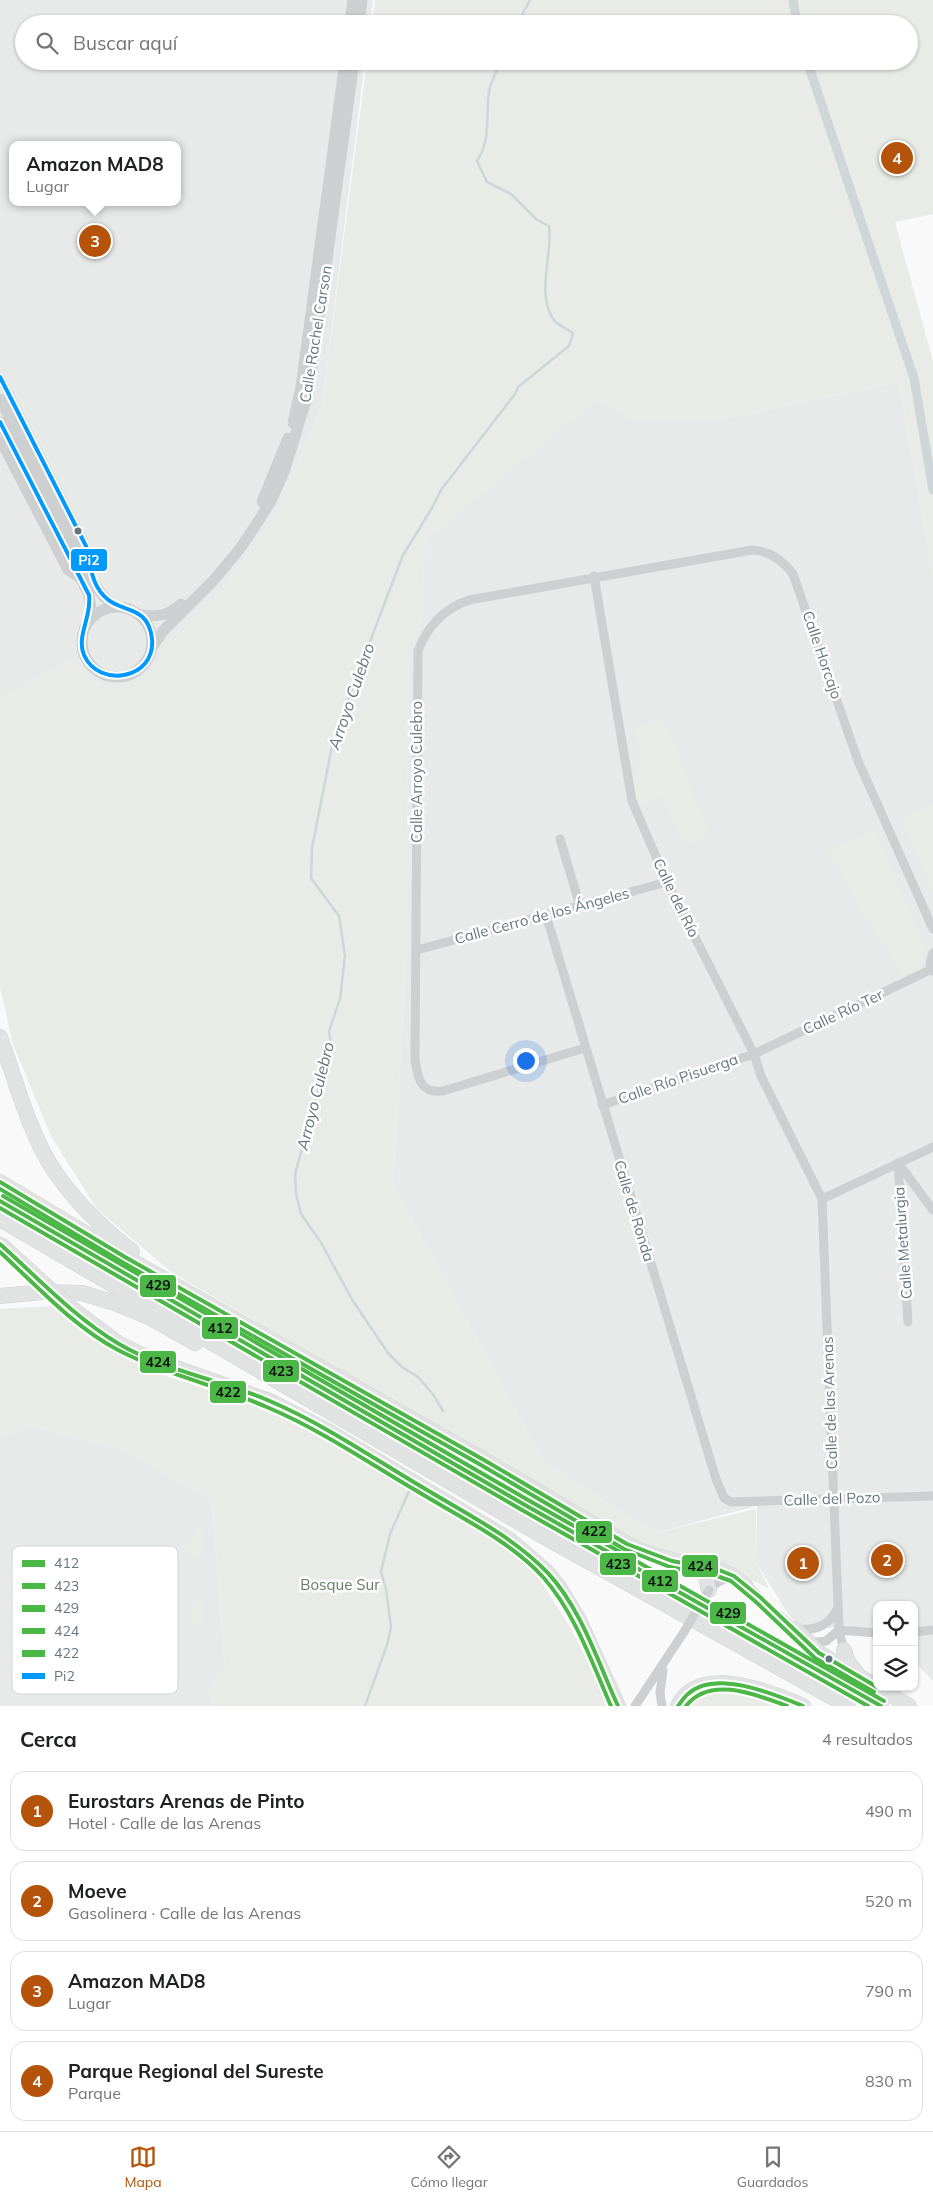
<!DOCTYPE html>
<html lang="es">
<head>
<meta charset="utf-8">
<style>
	:root { --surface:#fff; --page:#f6f6f6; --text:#202124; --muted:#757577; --line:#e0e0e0; --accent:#b45309 }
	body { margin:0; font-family:Mulish,sans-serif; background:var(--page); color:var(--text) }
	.controls { position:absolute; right:15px; bottom:15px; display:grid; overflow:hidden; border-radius:10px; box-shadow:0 1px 4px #0004 }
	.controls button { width:45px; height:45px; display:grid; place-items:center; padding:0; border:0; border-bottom:1px solid var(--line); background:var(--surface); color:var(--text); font:25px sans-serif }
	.you { position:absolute; left:525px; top:1060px; width:18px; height:18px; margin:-12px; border:4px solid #fff; border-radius:50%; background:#1a73e8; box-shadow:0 0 0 8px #1a73e833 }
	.badge { display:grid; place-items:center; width:32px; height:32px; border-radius:50%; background:var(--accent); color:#fff; font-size:16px; font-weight:700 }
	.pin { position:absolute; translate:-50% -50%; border:2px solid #fff; box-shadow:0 1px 5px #0006 }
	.popup { position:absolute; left:9px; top:141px; width:172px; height:65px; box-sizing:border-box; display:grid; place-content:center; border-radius:10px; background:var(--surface); filter:drop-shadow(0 1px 4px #0005); font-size:16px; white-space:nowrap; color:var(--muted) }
	.popup b { font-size:19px; color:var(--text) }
	.popup::after { content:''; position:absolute; left:50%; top:100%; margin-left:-10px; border:10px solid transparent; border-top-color:var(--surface) }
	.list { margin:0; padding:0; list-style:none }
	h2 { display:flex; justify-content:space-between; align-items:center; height:65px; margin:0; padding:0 20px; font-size:21px }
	h2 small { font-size:16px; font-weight:400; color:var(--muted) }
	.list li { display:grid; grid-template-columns:32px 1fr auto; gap:15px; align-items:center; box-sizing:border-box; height:80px; margin:0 10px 10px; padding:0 10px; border:1px solid var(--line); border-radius:15px }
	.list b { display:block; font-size:19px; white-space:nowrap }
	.list p { margin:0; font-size:16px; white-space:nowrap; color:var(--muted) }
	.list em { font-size:16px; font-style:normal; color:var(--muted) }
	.icon { flex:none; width:28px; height:28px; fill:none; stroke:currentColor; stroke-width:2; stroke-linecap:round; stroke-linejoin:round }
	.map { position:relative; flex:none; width:933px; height:1706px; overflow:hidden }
	.search { position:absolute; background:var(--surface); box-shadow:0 1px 4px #0004; left:15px; right:15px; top:15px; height:55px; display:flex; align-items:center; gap:12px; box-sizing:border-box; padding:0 18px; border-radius:28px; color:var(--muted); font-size:19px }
	.sheet { height:425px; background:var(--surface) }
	nav { display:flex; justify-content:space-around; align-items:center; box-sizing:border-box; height:70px; border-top:1px solid var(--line); background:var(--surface); font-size:14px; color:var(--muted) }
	nav a { display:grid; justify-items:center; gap:2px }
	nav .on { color:var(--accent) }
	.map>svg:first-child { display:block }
</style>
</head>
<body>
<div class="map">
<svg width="933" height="1706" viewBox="0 0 933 1706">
	<rect width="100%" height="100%" fill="#f9f9f9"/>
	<g fill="#e8e9e9" fill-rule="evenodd">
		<path d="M0,0H373L370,24H24V61H365L322,406L276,515L219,593L165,645L152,670L120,689L91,681L74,657L0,699ZM12,145H178V202H12Z"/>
		<polygon points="899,382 933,575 933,1681 914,1661 914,1605 877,1605 877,1631 799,1626 788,1614 756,1562 757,1506 655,1533 544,1463 393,1185 406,965 409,646 422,619 425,540 596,400 633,420 718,420"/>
		<polygon points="32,1426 123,1450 212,1499 225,1667 209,1692 213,1706 0,1706 0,1437"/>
	</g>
	<g fill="#e8ebe6">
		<path d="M375,0H933V214L895,222L933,361V575L899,382L718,420H633L596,401L425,540L422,619L409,647L406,965L393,1185L544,1463L655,1533L756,1509V1562L769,1589C732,1567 690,1559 648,1550L171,1272L97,1209L51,1136L13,1044L0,987V699L75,656L91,681L120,689L151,670L165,645L219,593L276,515L322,406L367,61H909V24H372Z"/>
		<path d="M658,719L665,722L672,737L709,833L695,843L683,842L660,794L644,807L630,792C644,766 642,756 634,728Z"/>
		<polygon points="933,804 933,893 900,818"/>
		<polygon points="875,830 926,948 922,967 903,977 886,946 864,917 837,864 824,853"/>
		<polygon points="52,1306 90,1338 163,1375 267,1409 371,1464 496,1540 524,1562 538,1577 571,1629 610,1706 213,1706 209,1692 225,1667 212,1499 123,1450 32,1426 0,1437 0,1309"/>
		<polygon points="201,1512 203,1551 201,1557 195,1558 183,1551 201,1521 196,1518"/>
		<path d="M196,1589C206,1599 203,1616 204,1629L186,1618L199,1595L195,1592Z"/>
		<polygon points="723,1688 766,1699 782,1706 688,1706 693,1697"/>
	</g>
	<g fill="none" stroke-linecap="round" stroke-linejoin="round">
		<g stroke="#ced6d9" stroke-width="2.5">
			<polyline points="517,24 530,0"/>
			<path d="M443,1411L433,1394L418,1377L402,1367L388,1353L353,1301L320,1241L301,1214L296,1194L295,1174L331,1044L329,1031L340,999L345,956L339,916L311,878L312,848L334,736L403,555L432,508L441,490L515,394L518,387L569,346L573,333C567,329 557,325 553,319C536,291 553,255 549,226L537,220L511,194L487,182L477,161C493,137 484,112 490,87C493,78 497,70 501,61"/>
			<polyline points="365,1706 387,1645 391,1627 386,1589 381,1572 390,1534 410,1489"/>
		</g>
		<g stroke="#ced6d9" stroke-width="9">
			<polyline points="793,0 797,24"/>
			<polyline points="807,61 914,378 933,490"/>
		</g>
		<defs>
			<g id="motorway">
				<path d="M0,1037C15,1078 30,1136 55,1172C76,1202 103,1229 132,1251"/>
				<polyline points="0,1182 125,1257 484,1460 627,1544 643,1552 696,1567 705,1575 709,1590"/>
				<polyline points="0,1201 525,1505 881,1706"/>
				<polyline points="0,1219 541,1535 848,1706"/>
				<polyline points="0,1296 43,1292 82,1293 115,1303 149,1317 195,1343"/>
				<polyline points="67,1305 119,1344 148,1358 272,1402 328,1431 510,1540 547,1572 559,1587 579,1620 618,1706"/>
				<path d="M696,1567C714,1566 732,1573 745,1585"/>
				<polyline points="795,1629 819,1653 877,1687"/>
				<polyline points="844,1650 848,1662 857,1673"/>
				<polyline points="878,1687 909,1706"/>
				<path d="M678,1706C699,1663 771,1692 803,1706"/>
			</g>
		</defs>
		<use href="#motorway" stroke="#d5d6d6" stroke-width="16"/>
		<g stroke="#cecfd0" stroke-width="9">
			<polyline points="0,377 88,550 91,573"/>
			<polyline points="0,441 67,570 80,579"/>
			<polyline points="594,576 632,801 667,882 754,1054 761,1076 822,1199 839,1630 844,1650"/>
			<polyline points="560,839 580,906"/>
			<polyline points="546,915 716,1479 724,1498 731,1502 933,1496"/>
			<polyline points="417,950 667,882"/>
			<polyline points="933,953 930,964 933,971"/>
			<path d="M585,1048L443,1091C420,1094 418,1078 415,1060L418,651C427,627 443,609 469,600L752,550C770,551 782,560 793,574L858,761L933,929"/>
			<polyline points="602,1105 754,1054 932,969"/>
			<polyline points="898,1163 908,1322"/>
			<polyline points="899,1164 933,1210"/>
			<polyline points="822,1199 933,1147"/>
			<path d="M709,1590C743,1551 774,1626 797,1638"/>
			<path d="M778,1614L795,1629C816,1631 830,1626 838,1607"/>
			<polyline points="839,1630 877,1633"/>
			<polyline points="914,1632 933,1630"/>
			<polyline points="809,1643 826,1641 839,1630"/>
			<polyline points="635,1706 684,1632"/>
			<polyline points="662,1706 660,1693 663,1670"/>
		</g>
		<g stroke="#cecfd0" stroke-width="11">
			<polyline points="350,24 353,0"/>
			<polyline points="359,24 362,0"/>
			<polyline points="0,399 95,585 104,597 115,606"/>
			<polyline points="0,422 89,595 91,608 90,618"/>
			<polyline points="293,423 301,387 345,61"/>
			<polyline points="262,502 288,438"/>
			<circle cx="117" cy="642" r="35"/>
			<path d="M141,615C158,617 168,616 181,604"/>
			<polyline points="151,649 163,631 214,580 242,546 270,503 284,472 309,391 354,61"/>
		</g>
		<use href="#motorway" stroke="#e1e2e2" stroke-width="15"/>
		<defs>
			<polyline id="motorway-bridge" points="0,1244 67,1305"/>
		</defs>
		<use href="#motorway-bridge" stroke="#d5d6d6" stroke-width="16" stroke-linecap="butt"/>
		<polyline stroke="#cecfd0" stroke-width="9" points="684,1632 709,1590"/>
		<use href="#motorway-bridge" stroke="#e1e2e2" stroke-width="15"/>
		<defs>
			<polyline id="bus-1" points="0,1201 525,1505 881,1706"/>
			<polyline id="bus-2" points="0,1208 522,1510 868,1706"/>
			<polyline id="bus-3" points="3,1196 528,1500 884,1701"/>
			<g id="bus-4">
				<polyline points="0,1182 125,1257 484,1460 627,1544 672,1561 719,1570 734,1576 760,1597 819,1653 877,1687"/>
				<path d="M0,1244C38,1278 75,1318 119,1344C167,1372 223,1380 272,1402C325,1425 373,1458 422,1487C465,1513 512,1536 547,1572C581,1608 598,1662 618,1706"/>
				<path d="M678,1706C681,1702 684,1697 688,1694C715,1669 774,1694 803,1706"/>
			</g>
			<g id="bus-5">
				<polyline points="0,1189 122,1262 481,1465 624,1549 670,1567 717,1576 731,1581 756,1602 815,1658 874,1692"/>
				<path d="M0,1252C37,1286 74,1327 118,1350C166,1375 220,1386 269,1408C321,1430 369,1463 417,1491C459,1517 509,1540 543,1577C575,1613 592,1663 611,1706"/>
				<path d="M686,1706C710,1675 757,1695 787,1706"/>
			</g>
			<path id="bus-6" d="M0,377L88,550C90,566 92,584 104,596C120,614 148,603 152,639C156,679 99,689 84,655C76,636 92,617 89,595L0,422"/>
		</defs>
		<use href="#bus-1" stroke="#fff" stroke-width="8"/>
		<use href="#bus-2" stroke="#fff" stroke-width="8"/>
		<use href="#bus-3" stroke="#fff" stroke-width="8"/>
		<use href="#bus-4" stroke="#fff" stroke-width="8"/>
		<use href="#bus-5" stroke="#fff" stroke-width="8"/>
		<use href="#bus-6" stroke="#fff" stroke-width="8"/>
		<use href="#bus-1" stroke="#4ab747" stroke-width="4"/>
		<use href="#bus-2" stroke="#4ab747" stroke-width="4"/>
		<use href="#bus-3" stroke="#4ab747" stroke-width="4"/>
		<use href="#bus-4" stroke="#4ab747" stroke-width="4"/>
		<use href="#bus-5" stroke="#4ab747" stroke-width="4"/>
		<use href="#bus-6" stroke="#09f" stroke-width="4"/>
	</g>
	<g fill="#657683" stroke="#fff" stroke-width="2">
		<circle cx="78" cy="531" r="4.5"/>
		<circle cx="829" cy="1659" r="4.5"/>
	</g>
	<g text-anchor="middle" stroke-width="5" stroke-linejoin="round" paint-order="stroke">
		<g font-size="15" fill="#657683" stroke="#fff">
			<text transform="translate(316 334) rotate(-81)" y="5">Calle Rachel Carson</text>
			<text transform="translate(822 655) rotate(71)" y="5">Calle Horcajo</text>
			<text transform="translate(417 772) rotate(-90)" y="5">Calle Arroyo Culebro</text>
			<text transform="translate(676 898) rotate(64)" y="5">Calle del Río</text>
			<text transform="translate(542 916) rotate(-15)" y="5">Calle Cerro de los Ángeles</text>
			<text transform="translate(843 1012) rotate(-25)" y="5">Calle Río Ter</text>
			<text transform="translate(678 1079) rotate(-19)" y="5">Calle Río Pisuerga</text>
			<text transform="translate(634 1211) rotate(73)" y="5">Calle de Ronda</text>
			<text transform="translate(903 1243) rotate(-94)" y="5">Calle Metalurgia</text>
			<text transform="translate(830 1403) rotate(-92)" y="5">Calle de las Arenas</text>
			<text transform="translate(832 1499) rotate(-2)" y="5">Calle del Pozo</text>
		</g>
		<g font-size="15" fill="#687a64" stroke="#fff">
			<text x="340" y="1590">Bosque Sur</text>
		</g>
		<g font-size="16" font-style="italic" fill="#60757c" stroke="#fff">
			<text transform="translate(351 696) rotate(-71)" y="6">Arroyo Culebro</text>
			<text transform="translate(315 1096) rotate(-76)" y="6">Arroyo Culebro</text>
		</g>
	</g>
	<rect x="12" y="1546" width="166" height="148" rx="8" fill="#fff" stroke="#d1d6da" stroke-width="1"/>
	<rect x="22" y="1560" width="23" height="7" fill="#4ab747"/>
	<rect x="22" y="1583" width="23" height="6" fill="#4ab747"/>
	<rect x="22" y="1605" width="23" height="7" fill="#4ab747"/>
	<rect x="22" y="1628" width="23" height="6" fill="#4ab747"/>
	<rect x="22" y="1650" width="23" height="7" fill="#4ab747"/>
	<rect x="22" y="1673" width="23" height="6" fill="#09f"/>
	<g font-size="14" fill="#657683">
		<text x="54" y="1568">412</text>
		<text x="54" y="1591">423</text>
		<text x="54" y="1613">429</text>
		<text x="54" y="1636">424</text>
		<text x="54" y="1658">422</text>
		<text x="54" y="1681">Pi2</text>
	</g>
	<g stroke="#fff" stroke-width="2">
		<rect x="70" y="548" width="38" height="24" rx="5" fill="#09f"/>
		<rect x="139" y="1274" width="38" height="24" rx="5" fill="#4ab747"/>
		<rect x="201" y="1316" width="38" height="24" rx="5" fill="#4ab747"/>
		<rect x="139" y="1350" width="38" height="24" rx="5" fill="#4ab747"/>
		<rect x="262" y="1359" width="38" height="24" rx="5" fill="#4ab747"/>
		<rect x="209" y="1380" width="38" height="24" rx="5" fill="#4ab747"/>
		<rect x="575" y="1520" width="38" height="24" rx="5" fill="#4ab747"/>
		<rect x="599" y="1552" width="38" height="24" rx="5" fill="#4ab747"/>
		<rect x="681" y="1554" width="38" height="24" rx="5" fill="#4ab747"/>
		<rect x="641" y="1569" width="38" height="24" rx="5" fill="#4ab747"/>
		<rect x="709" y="1601" width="38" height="24" rx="5" fill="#4ab747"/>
	</g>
	<g font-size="14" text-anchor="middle" font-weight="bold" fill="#fff">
		<text x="89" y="565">Pi2</text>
	</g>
	<g font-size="14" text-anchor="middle" font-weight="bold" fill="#111">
		<text x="158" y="1290">429</text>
		<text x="220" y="1333">412</text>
		<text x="158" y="1367">424</text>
		<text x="281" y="1376">423</text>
		<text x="228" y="1397">422</text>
		<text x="594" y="1536">422</text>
		<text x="618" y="1569">423</text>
		<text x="700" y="1571">424</text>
		<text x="660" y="1586">412</text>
		<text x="728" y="1618">429</text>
	</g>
</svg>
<div class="controls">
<button><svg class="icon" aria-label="locate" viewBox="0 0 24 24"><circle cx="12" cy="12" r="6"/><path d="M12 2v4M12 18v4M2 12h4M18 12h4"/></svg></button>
<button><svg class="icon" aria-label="layers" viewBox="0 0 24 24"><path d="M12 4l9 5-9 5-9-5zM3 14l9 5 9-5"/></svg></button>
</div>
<div class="you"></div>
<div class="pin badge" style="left:803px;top:1563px">1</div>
<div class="pin badge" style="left:887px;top:1560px">2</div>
<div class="pin badge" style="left:95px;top:241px">3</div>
<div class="popup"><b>Amazon MAD8</b>Lugar</div>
<div class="pin badge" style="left:897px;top:158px">4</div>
<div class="search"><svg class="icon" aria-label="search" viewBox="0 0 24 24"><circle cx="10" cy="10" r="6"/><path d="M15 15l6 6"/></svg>Buscar aquí</div>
</div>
<section class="sheet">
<h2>Cerca<small>4 resultados</small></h2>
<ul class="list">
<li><span class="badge">1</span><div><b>Eurostars Arenas de Pinto</b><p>Hotel · Calle de las Arenas</p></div><em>490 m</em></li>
<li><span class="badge">2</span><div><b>Moeve</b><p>Gasolinera · Calle de las Arenas</p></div><em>520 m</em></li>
<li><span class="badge">3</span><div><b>Amazon MAD8</b><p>Lugar</p></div><em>790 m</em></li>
<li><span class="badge">4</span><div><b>Parque Regional del Sureste</b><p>Parque</p></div><em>830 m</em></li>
</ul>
</section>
<nav>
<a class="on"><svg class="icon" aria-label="map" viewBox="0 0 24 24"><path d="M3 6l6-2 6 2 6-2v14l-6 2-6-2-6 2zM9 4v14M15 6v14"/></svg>Mapa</a>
<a><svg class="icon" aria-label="directions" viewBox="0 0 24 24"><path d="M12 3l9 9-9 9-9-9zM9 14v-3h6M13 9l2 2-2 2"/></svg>Cómo llegar</a>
<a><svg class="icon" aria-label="saved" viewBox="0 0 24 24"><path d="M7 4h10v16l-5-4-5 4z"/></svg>Guardados</a>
</nav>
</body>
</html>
